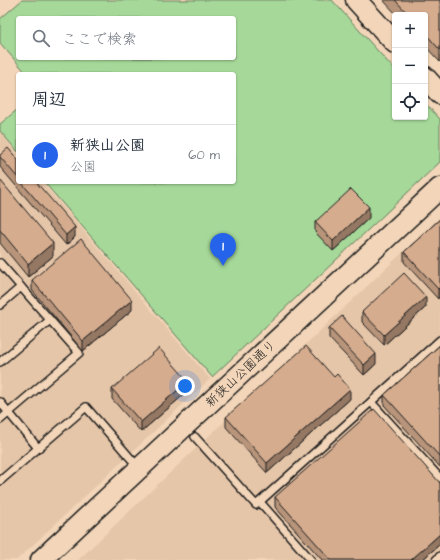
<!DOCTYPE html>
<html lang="ja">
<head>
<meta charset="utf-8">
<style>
	:root { --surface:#fff; --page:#f2f2f3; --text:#1f2937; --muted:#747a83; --line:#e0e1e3; --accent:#2563eb }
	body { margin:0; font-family:"Architects Daughter","Klee One",sans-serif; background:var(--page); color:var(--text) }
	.controls { position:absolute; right:12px; top:12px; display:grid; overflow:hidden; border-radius:4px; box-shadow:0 1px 3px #0004 }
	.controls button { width:36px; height:36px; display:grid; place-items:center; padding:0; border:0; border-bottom:1px solid var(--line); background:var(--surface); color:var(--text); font:20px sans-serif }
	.you { position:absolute; left:185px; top:386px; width:14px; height:14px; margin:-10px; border:3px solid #fff; border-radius:50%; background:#1a73e8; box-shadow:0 0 0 6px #1a73e833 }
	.badge { display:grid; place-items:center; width:26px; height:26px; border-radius:50%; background:var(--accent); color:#fff; font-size:13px; font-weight:700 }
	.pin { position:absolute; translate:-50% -33px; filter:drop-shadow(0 1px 2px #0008) }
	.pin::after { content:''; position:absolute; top:21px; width:14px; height:12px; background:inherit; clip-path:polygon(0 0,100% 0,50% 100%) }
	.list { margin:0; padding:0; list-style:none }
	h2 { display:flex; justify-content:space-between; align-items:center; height:52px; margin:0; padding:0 16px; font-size:17px }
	h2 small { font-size:13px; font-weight:400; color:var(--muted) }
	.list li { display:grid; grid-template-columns:26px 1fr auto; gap:12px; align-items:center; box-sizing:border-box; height:60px; padding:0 16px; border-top:1px solid var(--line) }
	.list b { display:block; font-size:15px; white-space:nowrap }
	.list p { margin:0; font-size:13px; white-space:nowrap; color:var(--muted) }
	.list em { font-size:13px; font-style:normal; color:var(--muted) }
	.icon { flex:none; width:22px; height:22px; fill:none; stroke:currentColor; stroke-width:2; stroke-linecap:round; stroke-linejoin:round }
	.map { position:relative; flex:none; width:440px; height:560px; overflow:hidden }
	.search { position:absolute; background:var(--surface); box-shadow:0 1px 3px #0004; left:16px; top:16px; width:220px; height:44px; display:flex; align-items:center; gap:10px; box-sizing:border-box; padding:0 14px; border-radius:4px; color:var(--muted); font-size:15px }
	.panel { position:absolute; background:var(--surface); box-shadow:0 1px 3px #0004; left:16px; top:72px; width:220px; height:112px; border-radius:4px }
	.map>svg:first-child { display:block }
</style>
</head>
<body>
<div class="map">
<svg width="440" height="560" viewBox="0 0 440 560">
	<rect width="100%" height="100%" fill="#f3d6b9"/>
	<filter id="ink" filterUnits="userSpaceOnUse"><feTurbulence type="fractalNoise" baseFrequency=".025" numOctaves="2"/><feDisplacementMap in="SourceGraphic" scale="8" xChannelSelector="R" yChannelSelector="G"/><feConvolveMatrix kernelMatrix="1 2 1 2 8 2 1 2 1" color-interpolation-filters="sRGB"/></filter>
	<g filter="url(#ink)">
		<g fill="#e6c6a9">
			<polygon points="0,132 18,154 18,182 42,182 210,379 17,560 0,560"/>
			<polygon points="440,217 440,560 78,560"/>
		</g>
		<g fill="#a5d899" stroke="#607a5a" fill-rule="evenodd">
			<path d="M22,0H332L395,70V117H425V103L440,119V162L212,377L44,182H234V74H27L0,43V19ZM18,18H234V58H18Z"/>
			<polygon points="18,109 18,152 0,131 0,124"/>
		</g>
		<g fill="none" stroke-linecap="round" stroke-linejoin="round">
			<defs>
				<g id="lane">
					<polyline points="0,263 21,287 0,305"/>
					<polyline points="0,362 50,320"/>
					<polyline points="0,402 38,448"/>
					<polyline points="371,402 440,478"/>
					<polyline points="0,420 79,353 21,287"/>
					<polyline points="195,437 256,505 440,340"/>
					<polyline points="0,481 86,407 139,468"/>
					<polyline points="260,502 311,560"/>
					<polyline points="436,560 440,556"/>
				</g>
				<g id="secondary">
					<polyline points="356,0 395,43"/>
					<polyline points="425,77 440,94"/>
					<polyline points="41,560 440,188"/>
				</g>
			</defs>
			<use href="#lane" stroke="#1c1c1c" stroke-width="10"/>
			<use href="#secondary" stroke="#1c1c1c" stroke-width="23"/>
			<use href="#lane" stroke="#f3d6b9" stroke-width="7"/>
			<use href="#secondary" stroke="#f3d6b9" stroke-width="20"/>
		</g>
		<g fill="#b7947a" stroke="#1c1c1c">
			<polygon points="383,0 440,0 440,62 425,46 425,15 397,15"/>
			<polygon points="0,155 18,160 18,182 36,182 75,237 66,245 0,167"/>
			<polygon points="0,180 53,256 28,277 0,243"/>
			<polygon points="369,218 333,251 315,232 315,222"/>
			<polygon points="440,219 440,297 438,299 404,262 404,252"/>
			<polygon points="32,280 132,310 83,351 32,290"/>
			<polygon points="426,307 384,345 362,322 362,312"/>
			<polygon points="329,328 376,364 364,375 329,338"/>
			<polygon points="440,345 440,467 384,405 384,395"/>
			<polygon points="112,389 188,391 141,432 112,399"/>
			<polygon points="350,399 267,473 226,427 226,417"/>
			<polygon points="440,483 440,544 422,560 322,560 275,507 275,497"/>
		</g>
		<g fill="#957863" stroke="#1c1c1c">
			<polygon points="369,207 369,218 333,251 333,241"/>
			<polygon points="75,227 75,237 66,245 66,235"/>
			<polygon points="53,243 53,256 28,277 28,264"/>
			<polygon points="440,287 440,297 438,299 438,289"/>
			<polygon points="426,297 426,307 384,345 384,335"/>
			<polygon points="132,300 132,310 83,351 83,341"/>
			<polygon points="376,354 376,364 364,375 364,365"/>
			<polygon points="188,381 188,391 141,432 141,422"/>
			<polygon points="350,389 350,399 267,473 267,463"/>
			<polygon points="440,534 440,544 422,560 411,560"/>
		</g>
		<g fill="#d5ac8e" stroke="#1c1c1c">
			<polygon points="395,0 440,0 440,50 425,33 425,15 409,15"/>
			<polygon points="8,148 18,160 18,178 0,157 0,155"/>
			<polygon points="0,180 53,243 28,264 0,230"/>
			<polygon points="21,182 36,182 75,227 66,235"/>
			<polygon points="351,189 369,207 333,241 315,222"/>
			<polygon points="440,219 440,287 438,289 404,252"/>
			<polygon points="81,239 132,300 83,341 32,280"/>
			<polygon points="404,273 426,297 384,335 362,312"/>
			<polygon points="342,316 376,354 364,365 329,328"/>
			<polygon points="440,345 440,457 384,395"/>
			<polygon points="306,346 334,377 337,374 350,389 267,463 226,417"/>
			<polygon points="159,348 188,381 141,422 112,389"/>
			<polygon points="374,409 440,483 440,534 411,560 331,560 275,497"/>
		</g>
	</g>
	<g text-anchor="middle" stroke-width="3.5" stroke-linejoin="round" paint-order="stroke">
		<g font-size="13" fill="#1c1c1c" stroke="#f3d6b9">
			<text transform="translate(240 373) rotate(-43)" y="5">新狭山公園通り</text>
		</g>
	</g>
</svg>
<div class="controls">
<button>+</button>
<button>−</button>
<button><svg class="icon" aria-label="locate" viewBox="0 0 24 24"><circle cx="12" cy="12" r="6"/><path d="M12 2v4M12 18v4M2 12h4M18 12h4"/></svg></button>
</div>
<div class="you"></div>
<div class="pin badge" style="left:223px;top:266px">1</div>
<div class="search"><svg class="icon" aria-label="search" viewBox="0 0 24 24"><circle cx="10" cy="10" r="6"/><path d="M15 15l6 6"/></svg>ここで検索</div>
<section class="panel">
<h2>周辺<small></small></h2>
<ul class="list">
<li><span class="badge">1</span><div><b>新狭山公園</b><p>公園</p></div><em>60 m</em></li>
</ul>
</section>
</div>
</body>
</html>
